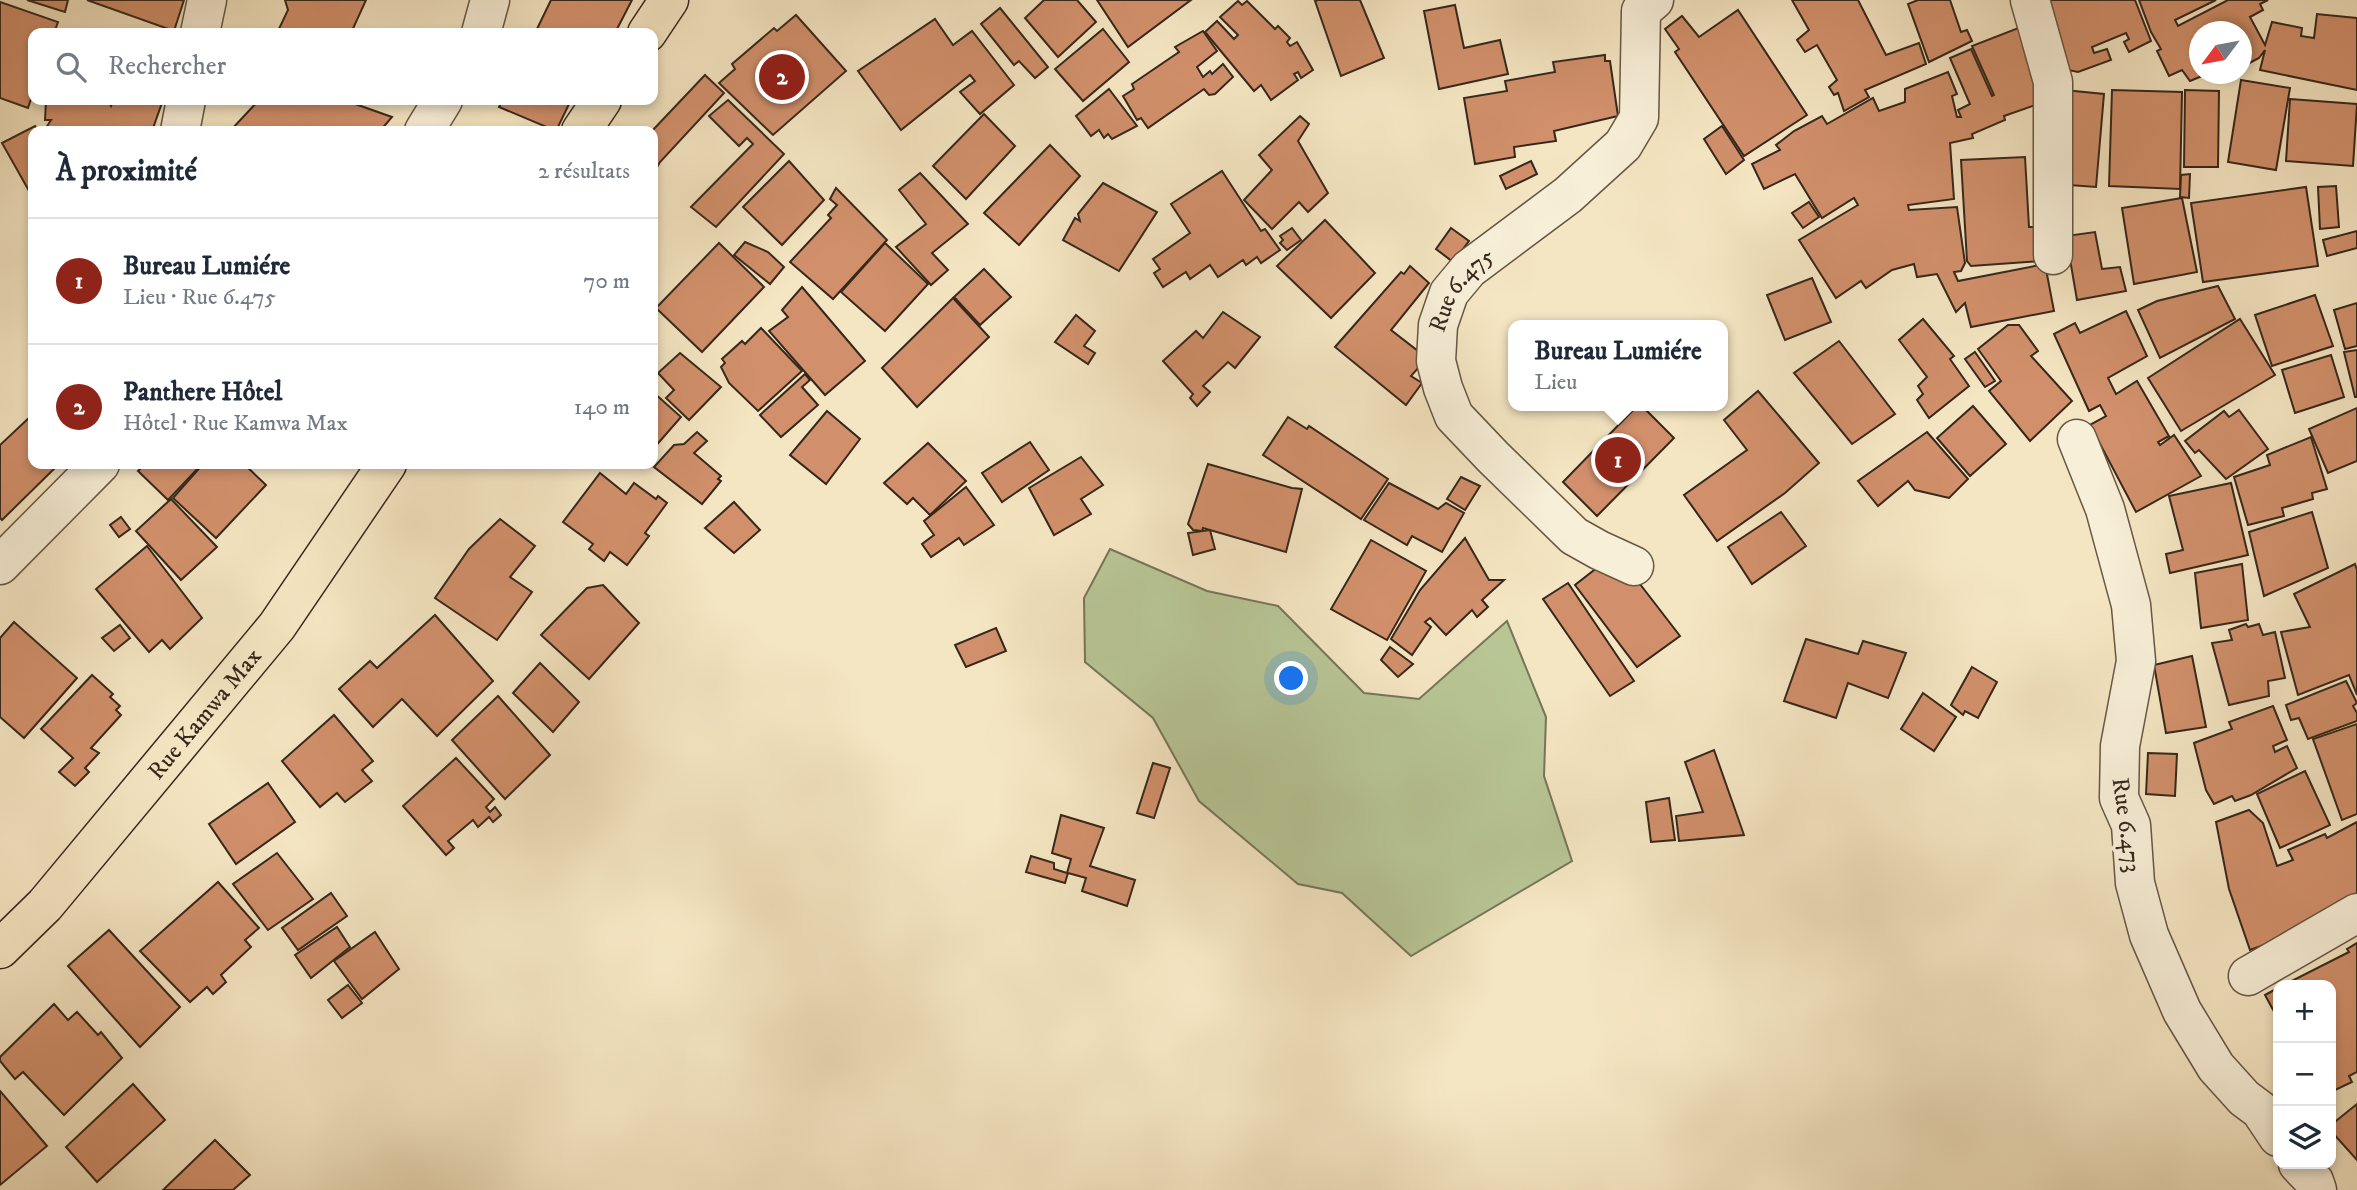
<!DOCTYPE html>
<html lang="fr">
<head>
<meta charset="utf-8">
<style>
	:root { --surface:#fff; --page:#f2f2f3; --text:#1f2937; --muted:#747a83; --line:#e0e1e3; --accent:#8f2418 }
	body { margin:0; font-family:"IM FELL DW Pica",serif; background:var(--page); color:var(--text) }
	.controls { position:absolute; right:21px; bottom:21px; display:grid; overflow:hidden; border-radius:14px; box-shadow:0 4px 10px #0003 }
	.controls button { width:63px; height:63px; display:grid; place-items:center; padding:0; border:0; border-bottom:2px solid var(--line); background:var(--surface); color:var(--text); font:35px sans-serif }
	.compass { position:absolute; left:2189px; top:21px; width:63px; height:63px; border-radius:50%; background:var(--surface); box-shadow:0 4px 10px #0003; rotate:238deg }
	.you { position:absolute; left:1292px; top:679px; width:24px; height:24px; margin:-18px; border:5px solid #fff; border-radius:50%; background:#1a73e8; box-shadow:0 0 0 10px #1a73e833 }
	.badge { display:grid; place-items:center; width:46px; height:46px; border-radius:50%; background:var(--accent); color:#fff; font-size:23px; font-weight:700 }
	.pin { position:absolute; translate:-50% -50%; border:4px solid #fff; box-shadow:0 2px 7px #0006 }
	.popup { position:absolute; left:1508px; top:320px; width:220px; height:91px; box-sizing:border-box; display:grid; place-content:center; border-radius:14px; background:var(--surface); filter:drop-shadow(0 2px 5px #0005); font-size:23px; white-space:nowrap; color:var(--muted) }
	.popup b { font-size:26px; color:var(--text) }
	.popup::after { content:''; position:absolute; left:50%; top:100%; margin-left:-14px; border:14px solid transparent; border-top-color:var(--surface) }
	.list { margin:0; padding:0; list-style:none }
	h2 { display:flex; justify-content:space-between; align-items:center; height:91px; margin:0; padding:0 28px; font-size:30px }
	h2 small { font-size:23px; font-weight:400; color:var(--muted) }
	.list li { display:grid; grid-template-columns:46px 1fr auto; gap:21px; align-items:center; box-sizing:border-box; height:126px; padding:0 28px; border-top:2px solid var(--line) }
	.list b { display:block; font-size:26px; white-space:nowrap }
	.list p { margin:0; font-size:23px; white-space:nowrap; color:var(--muted) }
	.list em { font-size:23px; font-style:normal; color:var(--muted) }
	.icon { flex:none; width:38px; height:38px; fill:none; stroke:currentColor; stroke-width:2; stroke-linecap:round; stroke-linejoin:round }
	.map { position:relative; flex:none; width:2357px; height:1190px; overflow:hidden }
	.search { position:absolute; background:var(--surface); box-shadow:0 4px 10px #0003; left:28px; top:28px; width:630px; height:77px; display:flex; align-items:center; gap:18px; box-sizing:border-box; padding:0 24px; border-radius:14px; color:var(--muted); font-size:26px }
	.panel { position:absolute; background:var(--surface); box-shadow:0 4px 10px #0003; left:28px; top:126px; width:630px; height:343px; border-radius:14px }
	.map>svg:first-child { display:block }
</style>
</head>
<body>
<div class="map">
<svg width="2357" height="1190" viewBox="0 0 2357 1190">
	<rect width="100%" height="100%" fill="#f5e6c3"/>
	<filter id="stains"><feTurbulence type="fractalNoise" baseFrequency=".00286" numOctaves="4"/><feColorMatrix values="0 0 0 0 .2 0 0 0 0 .09 0 0 0 0 .02 0 0 0 .5 -.17"/></filter>
	<radialGradient id="worn" r=".72"><stop offset=".6" stop-color="#630" stop-opacity="0"/><stop offset="1" stop-color="#630" stop-opacity=".3"/></radialGradient>
	<polygon fill="#b8c696" stroke="#777658" stroke-width="2" points="1110,549 1207,591 1278,606 1364,693 1419,699 1507,621 1546,717 1544,776 1572,861 1411,956 1342,893 1298,884 1199,801 1153,718 1085,662 1084,598"/>
	<g fill="#d1906b" stroke="#36271b" stroke-width="2">
		<polygon points="27,0 68,0 65,12"/>
		<polygon points="87,0 184,0 174,31"/>
		<polygon points="285,0 366,0 351,33 277,33 288,10"/>
		<polygon points="551,0 632,0 615,33 535,33"/>
		<polygon points="1044,0 1077,0 1096,22 1058,57 1025,18"/>
		<polygon points="1097,0 1191,0 1128,47"/>
		<polygon points="1318,0 1360,0 1384,58 1341,76 1315,1"/>
		<polygon points="1792,0 1858,0 1886,55 1919,43 1926,64 1865,90 1869,97 1844,111 1838,93 1834,95 1829,87 1837,80 1817,45 1805,52 1797,40 1809,30"/>
		<polygon points="1918,0 1950,0 1961,32 1967,30 1972,41 1929,62 1908,4"/>
		<polygon points="2047,0 2135,0 2151,41 2129,52 2124,42 2129,39 2126,33 2092,47 2094,53 2107,49 2111,60 2078,72 2068,70"/>
		<polygon points="2139,0 2216,0 2175,20 2178,26 2228,0 2268,0 2260,4 2263,10 2250,17 2265,45 2272,22 2302,28 2301,36 2314,38 2317,14 2357,18 2357,90 2260,70 2265,50 2259,58 2242,67 2242,32 2200,32 2200,74 2207,74 2190,81 2182,70 2169,76 2157,51 2161,49 2151,32"/>
		<polygon points="1238,1 1242,5 1247,1 1275,29 1278,26 1290,38 1287,42 1290,46 1297,42 1313,70 1301,78 1298,72 1294,74 1298,80 1271,100 1261,85 1254,91 1205,32 1217,21 1234,39 1238,35 1220,17"/>
		<polygon points="0,2 58,22 54,33 33,33 33,93 28,108 0,98"/>
		<polygon points="1455,5 1464,48 1500,40 1508,74 1439,89 1424,11"/>
		<polygon points="1000,8 1048,67 1035,78 1019,61 1014,65 981,24"/>
		<polygon points="1738,10 1807,115 1744,156 1675,52 1679,49 1665,29 1682,16 1699,37"/>
		<polygon points="796,15 846,71 773,135 719,83 735,69 732,64 774,28 777,31"/>
		<polygon points="935,19 953,45 972,31 1014,85 980,114 960,92 975,81 970,75 901,130 858,71"/>
		<polygon points="2026,25 2044,102 2004,116 2005,120 1972,134 1973,138 1950,143 1954,199 1908,205 1909,210 1957,207 1965,263 1961,271 1954,272 1958,281 2045,264 2054,311 1971,327 1965,303 1956,312 1937,274 1917,277 1914,264 1892,270 1866,288 1861,281 1836,298 1799,240 1858,205 1854,198 1822,218 1795,174 1764,189 1752,164 1780,150 1776,145 1794,131 1822,116 1827,124 1873,98 1879,111 1905,102 1905,89 1948,72 1957,94 1952,96 1957,117 1961,117 1958,110 1970,104 1950,58 1971,49 1992,96 1994,95 1972,46"/>
		<polygon points="1103,29 1129,62 1083,101 1055,69"/>
		<polygon points="1203,31 1217,51 1197,67 1203,77 1210,71 1212,74 1223,64 1233,77 1215,94 1209,95 1204,89 1148,128 1141,118 1137,120 1123,96 1134,89 1132,84 1179,52 1175,47"/>
		<polygon points="1605,55 1605,61 1610,61 1618,116 1554,131 1556,141 1514,147 1515,157 1475,164 1464,98 1507,91 1505,81 1555,72 1553,62"/>
		<polygon points="705,75 724,93 660,162 653,174 652,131"/>
		<polygon points="2241,80 2290,88 2276,170 2228,162"/>
		<polygon points="1109,89 1137,126 1112,139 1108,134 1104,138 1099,130 1091,136 1076,116"/>
		<polygon points="2064,90 2104,94 2096,187 2056,184"/>
		<polygon points="2112,90 2182,92 2180,189 2109,186"/>
		<polygon points="2185,90 2219,91 2218,167 2184,167"/>
		<polygon points="2290,99 2357,104 2353,166 2286,161"/>
		<polygon points="62,100 101,100 109,102 111,106 114,100 163,100 152,131 44,131 51,120 45,120 46,101 61,102"/>
		<polygon points="259,100 344,100 392,117 380,131 230,131"/>
		<polygon points="503,100 571,100 556,131 499,107"/>
		<polygon points="728,100 784,154 716,227 691,207 753,144 747,138 739,146 709,116"/>
		<polygon points="984,114 1015,146 966,199 933,166"/>
		<polygon points="1300,116 1309,124 1298,141 1328,193 1308,212 1299,202 1272,229 1244,200 1272,170 1259,155"/>
		<polygon points="35,126 38,131 33,131 33,198 2,143"/>
		<polygon points="1722,126 1744,160 1726,174 1704,139"/>
		<polygon points="1050,145 1080,176 1019,245 984,213"/>
		<polygon points="2025,157 2029,227 2043,227 2042,261 1971,266 1967,261 1961,160"/>
		<polygon points="789,161 824,200 782,245 743,207"/>
		<polygon points="1531,161 1537,174 1506,189 1500,176"/>
		<polygon points="1222,171 1261,231 1265,229 1280,250 1261,263 1257,257 1246,265 1243,260 1218,277 1210,265 1190,279 1186,272 1163,287 1154,273 1160,269 1153,259 1190,233 1171,204"/>
		<polygon points="920,173 968,224 932,253 948,270 931,285 896,247 926,224 899,190"/>
		<polygon points="2190,174 2189,198 2180,197 2181,175"/>
		<polygon points="1103,183 1157,212 1119,271 1063,240 1075,218 1080,221 1078,214"/>
		<polygon points="2336,186 2339,227 2320,229 2318,187"/>
		<polygon points="2306,187 2318,266 2203,282 2191,203"/>
		<polygon points="836,188 887,240 833,299 790,262 831,218 828,215 837,205 830,199"/>
		<polygon points="2182,198 2197,272 2134,284 2122,208"/>
		<polygon points="1809,202 1819,217 1803,228 1792,213"/>
		<polygon points="1325,220 1375,273 1331,318 1277,266"/>
		<polygon points="1292,228 1301,240 1287,250 1280,243 1283,240 1280,236"/>
		<polygon points="1451,228 1469,241 1453,262 1436,249"/>
		<polygon points="2357,231 2357,248 2327,256 2323,240"/>
		<polygon points="2095,232 2102,269 2120,267 2126,291 2077,300 2066,236"/>
		<polygon points="745,242 768,252 784,267 770,284 734,255"/>
		<polygon points="719,243 764,287 702,352 656,308"/>
		<polygon points="885,243 928,284 885,331 841,292"/>
		<polygon points="1410,266 1429,283 1391,330 1427,358 1411,376 1422,383 1406,405 1335,347 1401,272 1404,274"/>
		<polygon points="984,269 1011,297 980,325 954,297"/>
		<polygon points="1812,278 1831,322 1785,340 1767,295"/>
		<polygon points="2218,286 2235,319 2160,358 2138,310 2157,301"/>
		<polygon points="802,287 865,361 825,395 769,331 788,317 782,310"/>
		<polygon points="2315,295 2333,346 2272,366 2255,315"/>
		<polygon points="953,298 989,337 917,407 882,368"/>
		<polygon points="2357,303 2357,346 2345,349 2334,310"/>
		<polygon points="2126,311 2147,356 2108,378 2116,394 2137,381 2169,436 2158,442 2160,445 2174,435 2201,476 2136,512 2090,425 2106,416 2100,405 2089,411 2054,334 2075,323 2080,333"/>
		<polygon points="1223,312 1260,337 1235,368 1228,362 1203,386 1210,392 1197,406 1190,398 1193,394 1163,361 1196,331 1203,338"/>
		<polygon points="1076,315 1095,331 1084,346 1095,353 1088,364 1055,342"/>
		<polygon points="1923,319 1954,356 1950,359 1969,386 1929,418 1917,400 1923,394 1918,386 1927,377 1899,340"/>
		<polygon points="2240,319 2275,375 2181,431 2148,378"/>
		<polygon points="2008,325 2019,325 2038,351 2031,356 2072,401 2030,441 1989,391 2001,381 1978,349"/>
		<polygon points="761,328 802,371 758,411 729,383 721,367 725,363 722,359 742,341 745,344"/>
		<polygon points="1839,341 1895,414 1852,444 1794,373"/>
		<polygon points="2357,350 2357,397 2355,397 2344,352"/>
		<polygon points="1975,352 1995,381 1985,387 1965,359"/>
		<polygon points="680,353 721,387 689,420 666,398 674,390 658,373"/>
		<polygon points="2331,355 2344,397 2295,413 2282,370"/>
		<polygon points="805,374 810,380 802,387 818,405 781,437 760,415"/>
		<polygon points="1758,391 1819,463 1785,493 1717,541 1684,495 1747,450 1724,420"/>
		<polygon points="653,392 681,417 653,449"/>
		<polygon points="1637,406 1642,406 1674,438 1597,516 1563,482"/>
		<polygon points="1973,406 2006,444 1970,476 1937,438"/>
		<polygon points="2357,408 2357,461 2328,473 2309,429"/>
		<polygon points="2239,410 2268,449 2226,479 2199,450 2195,453 2185,441 2224,411 2229,417"/>
		<polygon points="827,411 860,439 826,484 790,455"/>
		<polygon points="32,415 33,464 59,464 2,520 0,518 0,445"/>
		<polygon points="1288,417 1307,429 1309,426 1388,479 1361,519 1263,455"/>
		<polygon points="697,432 707,441 694,453 721,476 718,479 721,481 702,504 654,467 674,445 684,444"/>
		<polygon points="1927,432 1968,479 1949,498 1915,490 1908,481 1878,506 1858,481"/>
		<polygon points="2311,437 2327,489 2312,493 2313,499 2282,508 2284,516 2248,525 2234,477 2270,465 2267,455"/>
		<polygon points="1030,442 1049,470 1002,502 982,473"/>
		<polygon points="928,443 966,481 930,515 913,498 907,504 884,483"/>
		<polygon points="1081,457 1103,485 1081,499 1091,514 1054,535 1029,488"/>
		<polygon points="145,464 202,464 168,500 138,471"/>
		<polygon points="203,464 244,464 266,485 216,538 173,498"/>
		<polygon points="1208,464 1292,488 1302,489 1286,552 1203,528 1202,531 1193,530 1188,524"/>
		<polygon points="600,473 626,494 634,483 656,499 658,496 667,503 645,533 649,536 627,565 610,552 604,561 589,549 593,544 563,522"/>
		<polygon points="1461,477 1480,486 1465,510 1447,499"/>
		<polygon points="1389,483 1438,509 1446,503 1464,513 1442,552 1412,536 1407,545 1364,520"/>
		<polygon points="2231,483 2248,555 2170,573 2166,554 2183,550 2169,496"/>
		<polygon points="966,487 994,525 964,545 959,538 931,557 922,544 934,535 924,521"/>
		<polygon points="171,499 217,547 181,580 136,531"/>
		<polygon points="734,502 760,530 734,553 705,528"/>
		<polygon points="1781,512 1806,546 1752,584 1728,547"/>
		<polygon points="2312,512 2328,568 2264,596 2249,532"/>
		<polygon points="121,517 130,529 119,537 110,525"/>
		<polygon points="500,519 535,546 510,577 532,592 497,640 435,598 469,549"/>
		<polygon points="1210,530 1215,549 1193,555 1188,533"/>
		<polygon points="1465,538 1489,580 1504,580 1482,600 1488,607 1477,617 1472,610 1446,635 1430,618 1425,622 1431,627 1412,655 1391,639 1420,590"/>
		<polygon points="1371,540 1426,571 1387,640 1331,609"/>
		<polygon points="147,546 202,618 170,649 162,640 149,652 96,589"/>
		<polygon points="1616,553 1680,636 1637,667 1575,585"/>
		<polygon points="2242,564 2248,620 2201,628 2195,573"/>
		<polygon points="2355,564 2357,570 2357,695 2349,675 2298,695 2281,632 2310,627 2294,594"/>
		<polygon points="1568,583 1634,681 1610,696 1543,599"/>
		<polygon points="603,585 639,623 589,679 541,635 587,588"/>
		<polygon points="435,615 493,681 437,736 402,699 373,727 339,689 370,661 377,668"/>
		<polygon points="14,622 77,678 24,738 0,717 0,638"/>
		<polygon points="2246,624 2248,627 2259,624 2263,635 2275,632 2285,678 2268,681 2269,696 2229,705 2212,643 2232,640 2229,630"/>
		<polygon points="120,625 130,638 114,651 102,638"/>
		<polygon points="996,628 1006,651 966,667 955,645"/>
		<polygon points="1806,639 1858,654 1863,641 1906,653 1888,698 1848,683 1836,718 1784,701"/>
		<polygon points="1390,647 1413,664 1398,677 1381,660"/>
		<polygon points="2192,656 2206,727 2166,733 2154,665"/>
		<polygon points="540,663 579,702 553,732 513,693"/>
		<polygon points="1972,667 1997,682 1978,718 1965,711 1963,715 1951,705"/>
		<polygon points="92,675 113,694 110,697 120,706 116,710 121,715 91,748 99,753 85,768 89,772 75,786 59,772 73,758 41,729"/>
		<polygon points="2346,681 2357,703 2353,706 2357,713 2357,721 2308,739 2299,718 2291,720 2286,705"/>
		<polygon points="1923,693 1956,717 1934,751 1901,729"/>
		<polygon points="498,696 550,755 505,799 452,740"/>
		<polygon points="2273,706 2287,740 2273,746 2275,752 2287,746 2297,768 2251,795 2235,801 2232,796 2214,804 2206,790 2194,743 2232,729 2229,722"/>
		<polygon points="334,715 373,761 362,770 372,781 345,802 337,793 320,807 282,761"/>
		<polygon points="2357,724 2357,814 2342,820 2313,739"/>
		<polygon points="1714,750 1744,835 1679,841 1676,816 1703,812 1685,762"/>
		<polygon points="2148,753 2177,754 2175,796 2146,794"/>
		<polygon points="456,758 494,799 486,807 490,812 495,807 501,815 493,822 489,817 478,827 473,820 448,841 454,848 446,855 403,806"/>
		<polygon points="1153,763 1170,768 1154,818 1137,813"/>
		<polygon points="2305,771 2330,825 2280,848 2257,794"/>
		<polygon points="268,783 295,822 236,864 209,824"/>
		<polygon points="1669,798 1675,840 1651,842 1646,802"/>
		<polygon points="2249,810 2263,823 2277,866 2293,860 2288,850 2325,834 2327,838 2357,822 2357,899 2300,932 2250,950 2229,889 2216,822"/>
		<polygon points="1061,815 1104,828 1090,866 1135,880 1127,906 1082,891 1086,878 1068,873 1065,883 1026,872 1031,856 1054,863 1054,869 1067,873 1071,859 1052,853"/>
		<polygon points="277,853 313,899 268,930 233,884"/>
		<polygon points="218,882 259,928 245,940 251,947 221,975 226,982 213,994 207,987 190,1002 140,951"/>
		<polygon points="331,893 347,916 298,950 282,928"/>
		<polygon points="337,927 350,947 311,978 295,955"/>
		<polygon points="109,930 180,1007 140,1047 68,966"/>
		<polygon points="375,932 399,969 362,999 334,961"/>
		<polygon points="2357,943 2357,1072 2349,1076 2352,1082 2331,1092 2331,985 2284,985 2349,952 2347,949"/>
		<polygon points="348,985 362,1003 342,1018 328,1000"/>
		<polygon points="2278,988 2278,1019 2265,995"/>
		<polygon points="54,1004 68,1020 77,1012 98,1035 101,1032 122,1058 64,1115 23,1072 15,1079 0,1061 0,1057"/>
		<polygon points="133,1084 165,1120 97,1182 66,1147"/>
		<polygon points="0,1091 47,1146 0,1185"/>
		<polygon points="2357,1104 2357,1160 2331,1131 2331,1125"/>
		<polygon points="215,1140 250,1175 233,1190 163,1190"/>
	</g>
	<g fill="none" stroke-linecap="round" stroke-linejoin="round">
		<defs>
			<g id="minor">
				<polyline points="2030,0 2053,82 2053,255"/>
				<polyline points="200,33 207,0"/>
				<polyline points="481,33 490,0"/>
				<polyline points="180,131 186,100"/>
				<polyline points="424,131 443,100"/>
				<polyline points="2077,439 2105,509 2131,605 2136,661 2120,746 2119,798 2131,825 2135,883 2149,935 2182,1011 2216,1067 2244,1098 2260,1110 2278,1137"/>
				<polyline points="0,565 100,464"/>
				<path id="s1" d="M1634,566L1599,550L1574,536L1493,457L1454,416L1443,388L1436,361L1438,325L1449,293L1469,269L1568,195L1623,145L1639,118L1641,11L1654,0"/>
				<polyline points="2248,976 2357,913"/>
				<polyline points="2298,1164 2314,1181 2317,1190"/>
			</g>
			<g id="major">
				<polyline points="647,33 669,0"/>
				<polyline points="581,131 602,100"/>
				<path id="s2" d="M0,949L45,905L277,626L387,464"/>
			</g>
		</defs>
		<use href="#minor" stroke="#665745" stroke-width="41"/>
		<use href="#major" stroke="#36271b" stroke-width="41"/>
		<use href="#minor" stroke="#f8efd8" stroke-width="38"/>
		<use href="#major" stroke="#f5e6c3" stroke-width="38"/>
	</g>
	<g text-anchor="middle" stroke-width="7" stroke-linejoin="round" paint-order="stroke">
		<g font-size="24" fill="#36271b" stroke="#f8efd8">
			<text dy="8" stroke="none"><textPath href="#s1" startOffset="374">Rue 6.475</textPath></text>
			<text dy="8" stroke="none"><textPath href="#s2" startOffset="312">Rue Kamwa Max</textPath></text>
			<text transform="translate(2127 825) rotate(82)" y="8">Rue 6.473</text>
		</g>
	</g>
	<rect width="100%" height="100%" filter="url(#stains)"/>
	<rect width="100%" height="100%" fill="url(#worn)"/>
</svg>
<div class="controls">
<button>+</button>
<button>−</button>
<button><svg class="icon" aria-label="layers" viewBox="0 0 24 24"><path d="M12 4l9 5-9 5-9-5zM3 14l9 5 9-5"/></svg></button>
</div>
<svg class="compass" viewBox="-18 -18 36 36"><path d="M0-13l5 13h-10z" fill="#e53935"/><path d="M0 13l5-13h-10z" fill="#747a83"/></svg>
<div class="you"></div>
<div class="pin badge" style="left:1618px;top:460px">1</div>
<div class="popup"><b>Bureau Lumiére</b>Lieu</div>
<div class="pin badge" style="left:782px;top:77px">2</div>
<div class="search"><svg class="icon" aria-label="search" viewBox="0 0 24 24"><circle cx="10" cy="10" r="6"/><path d="M15 15l6 6"/></svg>Rechercher</div>
<section class="panel">
<h2>À proximité<small>2 résultats</small></h2>
<ul class="list">
<li><span class="badge">1</span><div><b>Bureau Lumiére</b><p>Lieu · Rue 6.475</p></div><em>70 m</em></li>
<li><span class="badge">2</span><div><b>Panthere Hôtel</b><p>Hôtel · Rue Kamwa Max</p></div><em>140 m</em></li>
</ul>
</section>
</div>
</body>
</html>
